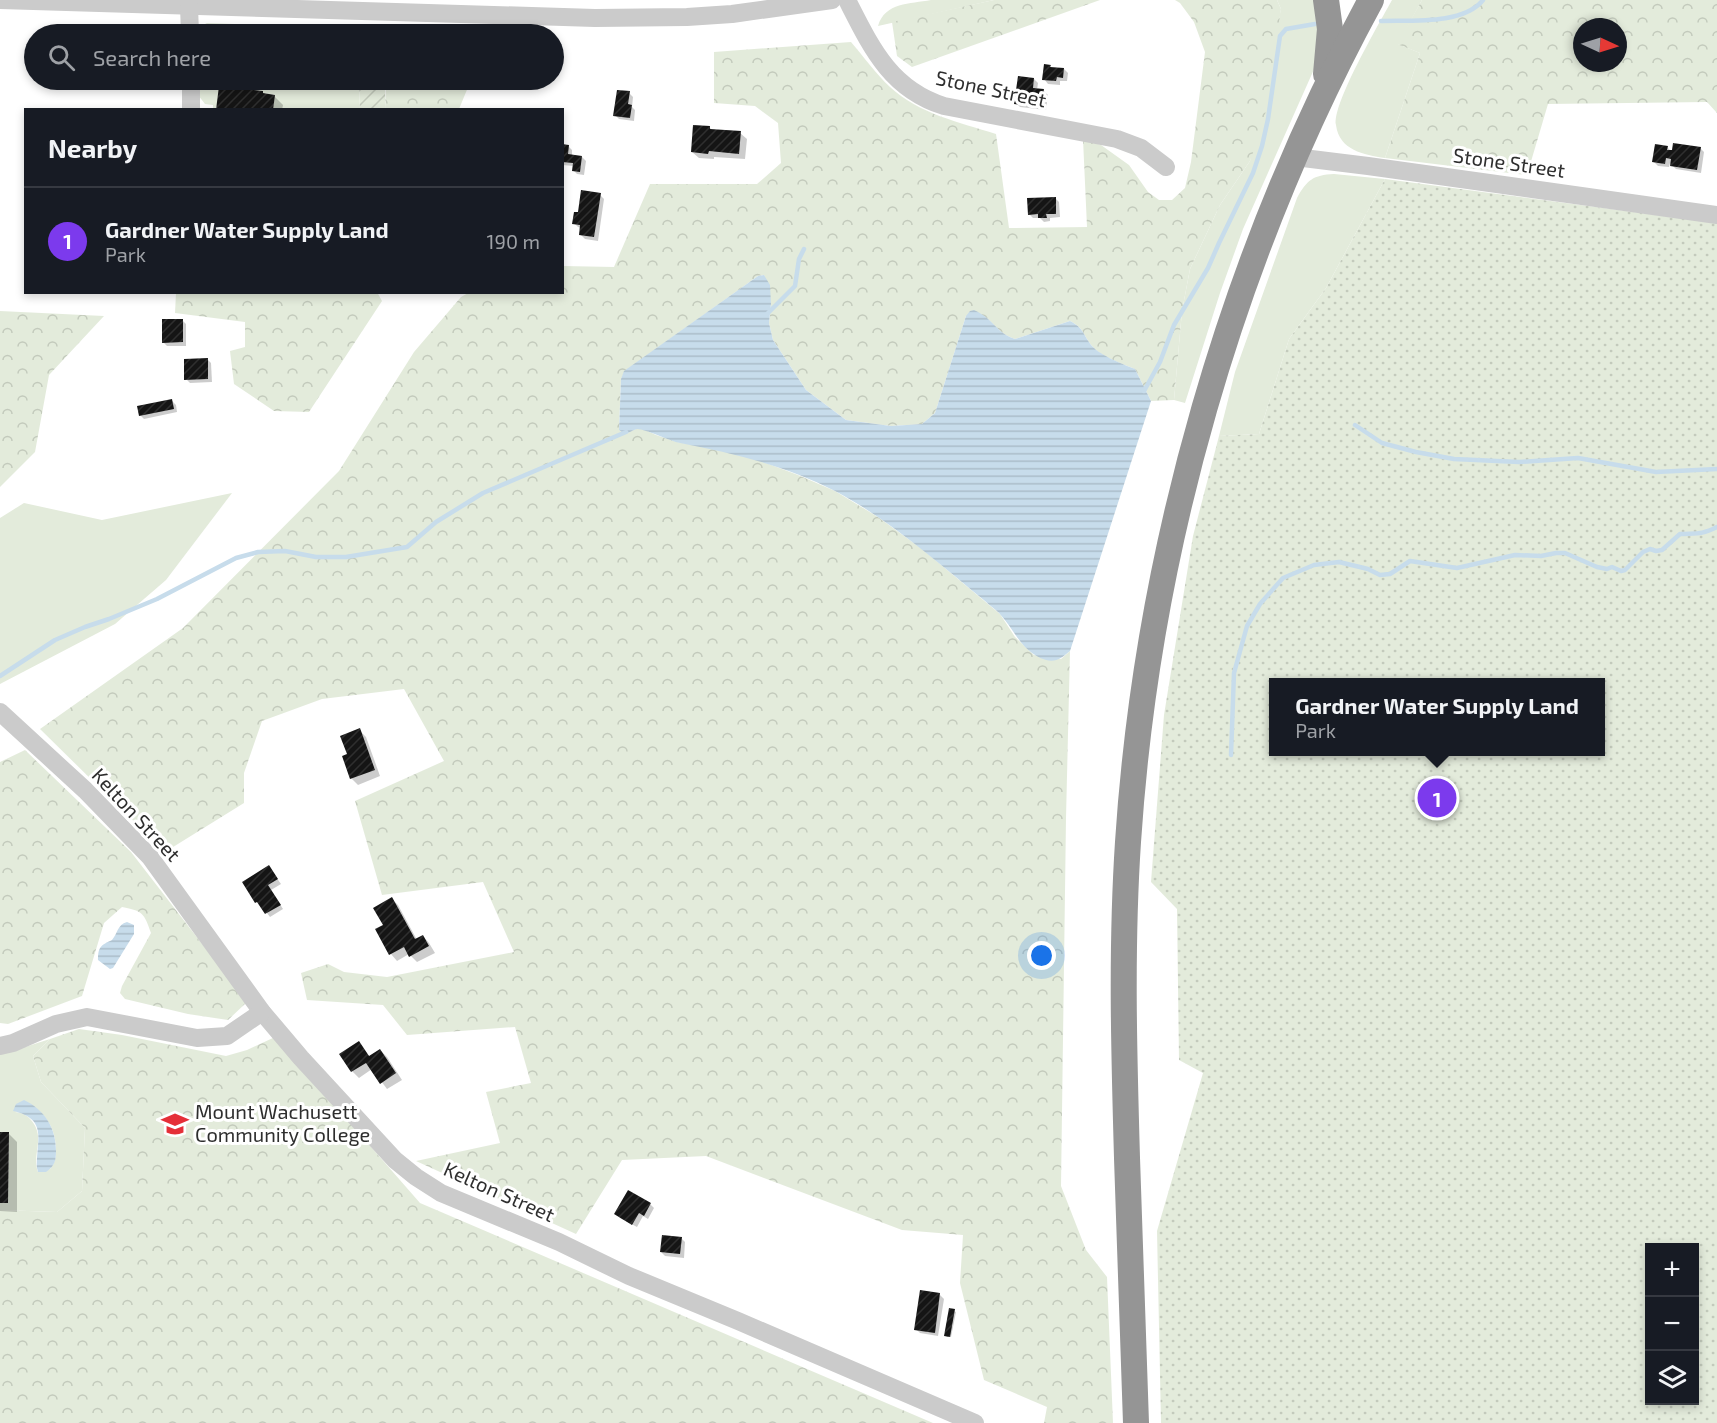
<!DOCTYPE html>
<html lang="en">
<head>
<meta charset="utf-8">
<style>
	:root { --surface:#171b24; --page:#242831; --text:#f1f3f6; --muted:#9ea1a6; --line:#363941; --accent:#7c3aed }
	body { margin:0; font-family:"Exo 2",sans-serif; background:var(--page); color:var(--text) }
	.controls { position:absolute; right:18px; bottom:18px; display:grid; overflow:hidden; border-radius:0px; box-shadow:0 3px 9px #0003 }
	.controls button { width:54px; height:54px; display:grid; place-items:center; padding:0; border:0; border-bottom:2px solid var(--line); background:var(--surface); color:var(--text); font:30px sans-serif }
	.compass { position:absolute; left:1573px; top:18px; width:54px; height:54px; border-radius:50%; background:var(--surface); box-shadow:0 3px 9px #0003; rotate:94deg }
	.you { position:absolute; left:1042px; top:956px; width:21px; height:21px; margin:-15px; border:4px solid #fff; border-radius:50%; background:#1a73e8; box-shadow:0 0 0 9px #1a73e833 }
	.badge { display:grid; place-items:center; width:39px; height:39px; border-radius:50%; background:var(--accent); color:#fff; font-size:20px; font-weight:700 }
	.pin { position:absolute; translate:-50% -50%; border:3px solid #fff; box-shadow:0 2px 6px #0006 }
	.popup { position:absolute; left:1269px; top:678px; width:336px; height:78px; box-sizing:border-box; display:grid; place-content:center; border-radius:0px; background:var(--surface); filter:drop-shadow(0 2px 4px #0005); font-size:20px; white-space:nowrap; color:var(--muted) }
	.popup b { font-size:22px; color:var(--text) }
	.popup::after { content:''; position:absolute; left:50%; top:100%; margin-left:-12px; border:12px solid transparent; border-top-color:var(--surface) }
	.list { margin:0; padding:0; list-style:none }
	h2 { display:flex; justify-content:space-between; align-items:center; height:78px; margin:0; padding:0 24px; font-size:26px }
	h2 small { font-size:20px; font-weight:400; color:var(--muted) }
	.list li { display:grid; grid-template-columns:39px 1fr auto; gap:18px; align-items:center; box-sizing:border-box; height:108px; padding:0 24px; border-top:2px solid var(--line) }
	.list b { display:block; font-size:22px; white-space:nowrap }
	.list p { margin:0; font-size:20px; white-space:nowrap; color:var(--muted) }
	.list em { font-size:20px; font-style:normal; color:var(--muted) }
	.icon { flex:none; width:33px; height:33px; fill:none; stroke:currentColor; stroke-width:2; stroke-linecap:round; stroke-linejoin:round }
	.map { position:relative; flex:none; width:1717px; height:1423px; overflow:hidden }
	.search { position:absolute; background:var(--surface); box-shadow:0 3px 9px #0003; left:24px; top:24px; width:540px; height:66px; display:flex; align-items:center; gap:15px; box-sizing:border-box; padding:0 21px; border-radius:33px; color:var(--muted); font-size:22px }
	.panel { position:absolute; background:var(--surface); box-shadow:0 3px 9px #0003; left:24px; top:108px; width:540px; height:186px; border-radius:0px }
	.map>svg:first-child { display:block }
</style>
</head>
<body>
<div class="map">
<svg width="1717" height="1423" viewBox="0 0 1717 1423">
	<defs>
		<pattern id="forest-crowns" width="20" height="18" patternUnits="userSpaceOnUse" patternTransform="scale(1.5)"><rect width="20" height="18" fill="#e3ebdb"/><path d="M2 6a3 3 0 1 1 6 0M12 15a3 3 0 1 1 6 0" fill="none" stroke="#c3cabc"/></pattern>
		<pattern id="park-dots" width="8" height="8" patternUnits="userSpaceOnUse" patternTransform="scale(1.5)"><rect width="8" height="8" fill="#e3ebdb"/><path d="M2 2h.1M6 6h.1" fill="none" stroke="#c3cabc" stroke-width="1.8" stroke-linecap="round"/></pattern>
		<pattern id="garden-furrows" width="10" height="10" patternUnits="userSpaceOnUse" patternTransform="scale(1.5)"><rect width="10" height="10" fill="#e3ebdb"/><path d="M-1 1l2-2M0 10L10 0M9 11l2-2" fill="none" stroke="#c3cabc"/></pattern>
		<pattern id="water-rules" width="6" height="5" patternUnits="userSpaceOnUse" patternTransform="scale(1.5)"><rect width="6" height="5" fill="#c7dceb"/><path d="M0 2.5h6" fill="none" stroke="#abbdca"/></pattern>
		<pattern id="building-hatch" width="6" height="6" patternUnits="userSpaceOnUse" patternTransform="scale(1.5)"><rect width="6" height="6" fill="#151515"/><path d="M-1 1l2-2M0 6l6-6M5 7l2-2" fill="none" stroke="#2f2f2f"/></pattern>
	</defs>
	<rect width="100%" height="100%" fill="#fff"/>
	<g fill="#e3ebdb" fill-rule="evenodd">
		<path d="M931,0H994L878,26C885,2 910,4 931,0Z"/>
		<polygon points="1277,0 1317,0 1323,49 1243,229 1220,293 1185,403 1174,400 1182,311 1190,269 1220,205 1250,161 1281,9"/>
		<path d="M1392,0H1422L1398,44L1420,53L1385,158C1364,155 1339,150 1336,125C1332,104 1380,22 1392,0Z"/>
		<polygon points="207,23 399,30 406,31 408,34 198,34 201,26"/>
		<polygon points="197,80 386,80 385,84 359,84 360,110 273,109 275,95 263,93 263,91 220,86 216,109 213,109 213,105 205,104 198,95"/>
		<path d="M1334,174L1385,179L1326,288L1289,339L1259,434L1219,436L1235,372L1297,198C1307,180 1313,175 1334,174Z"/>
		<polygon points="232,493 166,580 115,624 0,684 0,518 24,503 102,520"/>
		<path d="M50,1039L33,1056L41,1082L85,1128L82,1191L57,1212L0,1210V1203H8L9,1132H0V1052L25,1047ZM32,1105C48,1117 56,1130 56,1151C56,1158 55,1163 50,1169L38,1172C32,1155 44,1140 34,1124C29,1116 24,1113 15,1112Z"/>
	</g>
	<g fill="url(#forest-crowns)" fill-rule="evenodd">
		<polygon points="994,0 1100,0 912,67 897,56 892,22"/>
		<path d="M1175,0H1277L1281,9L1264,122L1250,161L1220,205L1190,269L1182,311L1174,400L1151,401L1135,369C1123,364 1101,357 1092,346C1083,335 1084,328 1070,321L1015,339C1002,335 996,327 987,318L966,316L935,413L922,424L891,426L846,420L806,390L773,340L769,323L771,304L764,275L758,276L625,371L621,379L619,430L625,434L636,429H643L656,435L677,442L711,448L758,460L798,475L835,491L878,517L922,549L1000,614L1015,637L1034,655L1061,659L1070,651L1066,818L1061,1186L1086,1250L1107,1277L1113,1423H1044L1047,1407L984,1380L960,1283L963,1235L902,1230L706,1156L622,1160L576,1234L416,1161L500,1143L486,1092L531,1083L515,1027L407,1035L383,1005L307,1000L301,973L328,964L344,972L387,977L514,952L483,882L382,895L355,801L444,761L404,689L322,699L262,721L244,773V803L165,852L40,729L183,628L339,471L414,352L461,297L470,292H562L563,266L614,267L650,184H757L781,163L778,123L755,106L714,103V52L851,42C864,57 876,74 890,87C919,114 959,122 996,134L1009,228L1087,227L1083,139L1101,145L1129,165L1148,192L1159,200H1172L1185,188L1191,162L1205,52L1194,22L1180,3Z"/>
		<path d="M1422,0H1717V113L1707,102L1548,104L1527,175L1385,158L1420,53L1397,44ZM1582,27H1618V63H1582Z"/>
		<polygon points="386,80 471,80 459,109 385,110"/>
		<polygon points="377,292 382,301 309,412 274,411 234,384 230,351 245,347 245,322 175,313 176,293"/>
		<polygon points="0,311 104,316 49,375 35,452 0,487"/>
		<path d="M25,750L131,852L247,1002L228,1020L188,1014L125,999L120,993L122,986L151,933C144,913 143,911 122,907L104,923L82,996L8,1024L0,1023V762Z"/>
		<polygon points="79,1029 122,1035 226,1056 247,1050 275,1037 420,1203 933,1423 0,1423 0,1210 57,1212 82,1191 85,1128 41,1082 33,1056 50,1039"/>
	</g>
	<path fill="url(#park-dots)" fill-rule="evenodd" d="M1385,179L1717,223V1423H1161L1157,1231L1203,1073L1179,1060L1177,909L1151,882L1164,715L1193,536L1219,436L1259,434L1289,339L1326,288ZM1274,682H1600V752H1274ZM1650,1248H1694V1400H1650Z"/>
	<polygon fill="url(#garden-furrows)" points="359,84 385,84 385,109 360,109"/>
	<g fill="url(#water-rules)">
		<path d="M764,275L770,285L771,304L769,323L773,340L806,390L846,420L891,426L922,424L935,413L966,316L970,311L974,310C979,312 983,315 987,318C997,327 1002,335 1015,339L1070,321C1084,328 1083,335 1092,346C1101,356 1123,364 1135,369L1151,401L1070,651C1063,657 1056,663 1046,660C1021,652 1015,630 999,613C995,609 989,605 985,601C937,562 890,520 835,491C787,466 733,453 680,443C670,441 643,428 637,429C633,430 629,433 625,434L619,430L621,379L624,371L758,276Z"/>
		<path d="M127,922L134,925V934L113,968L110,969L98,960C98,947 101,945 112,940C118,933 117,925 127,922Z"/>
		<path d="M24,1100C45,1110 56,1128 56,1151C56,1160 55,1166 46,1172H38L37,1168C36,1141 49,1119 13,1111L16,1104Z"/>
	</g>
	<g fill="#0003">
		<polygon points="1050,66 1052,68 1064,69 1068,73 1067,81 1060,81 1060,85 1048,84 1044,79"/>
		<polygon points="1034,79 1038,83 1037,90 1044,91 1048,95 1046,110 1020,107 1016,103"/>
		<polygon points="629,93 633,97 632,107 635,110 634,121 619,119 615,115"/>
		<polygon points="265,95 274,96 283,105 282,110 218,110"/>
		<polygon points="710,128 712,130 740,133 747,139 745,159 714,157 714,159 699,158 692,152"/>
		<polygon points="562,146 568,146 572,150 572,156 582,157 586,161 584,175 577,174 573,170 574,166 562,165"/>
		<polygon points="1667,147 1673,153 1700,148 1704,152 1701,173 1676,169 1670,163 1669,167 1658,166 1654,162"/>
		<polygon points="600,195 604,199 598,241 585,239 581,235 582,228 578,227 574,223 579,214"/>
		<polygon points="1055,198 1059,202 1060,217 1050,218 1050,221 1044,222 1040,218 1033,218 1029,214"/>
		<polygon points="182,320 186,324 186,346 167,346 163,342"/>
		<polygon points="207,359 211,363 212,382 190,383 186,379"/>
		<polygon points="172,401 176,405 177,412 144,419 140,415"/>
		<polygon points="359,730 366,737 380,776 358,785 351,778 349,755"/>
		<polygon points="269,867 281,884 271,890 283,909 270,917 261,905 257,902"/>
		<polygon points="392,899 398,905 417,940 423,936 429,943 435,953 417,962 409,954 397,961 391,954 377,930 385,925"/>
		<polygon points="358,1043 370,1057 380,1050 387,1057 402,1080 387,1089 372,1069 359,1078 352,1071 341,1055"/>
		<polygon points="0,1133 8,1133 17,1142 17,1212 0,1211"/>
		<polygon points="650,1204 654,1208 648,1219 643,1216 637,1227 620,1218 616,1214"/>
		<polygon points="681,1238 685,1242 684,1258 665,1256 661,1252"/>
		<polygon points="940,1295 944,1299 938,1336 920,1333 916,1329"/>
		<polygon points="954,1311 956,1312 951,1337 947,1337 945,1335"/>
	</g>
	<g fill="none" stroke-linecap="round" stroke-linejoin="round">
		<g stroke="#c7dceb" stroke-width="4.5">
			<path d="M1381,21C1411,20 1463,25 1483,0"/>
			<polyline points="767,314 795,286 799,259 804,249"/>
			<polyline points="1144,391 1160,362 1174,325 1208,268 1219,243 1253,173 1262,146 1268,119 1280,36 1286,29 1315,24"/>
			<polyline points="1355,425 1382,443 1416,452 1454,459 1519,462 1578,458 1656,472 1717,469"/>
			<polyline points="0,676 55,640 85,627 109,619 157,599 236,558 258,552 285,551 316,557 346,557 407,547 436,522 483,493 626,432"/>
			<path d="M1231,755L1234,673L1247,626L1260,604L1283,578L1314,565L1339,562L1368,569L1380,575L1390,574L1410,561L1457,568L1515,555L1541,556L1556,553H1565L1597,567L1607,569L1612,567L1621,571L1625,570L1643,552L1650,549L1656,551L1662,550L1680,534C1697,533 1701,535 1717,527"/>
		</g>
	</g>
	<g fill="url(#building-hatch)">
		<polygon points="1044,64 1051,65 1050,67 1064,68 1063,78 1057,77 1056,81 1042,80"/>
		<polygon points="1018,76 1034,78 1033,88 1044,89 1042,107 1014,104"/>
		<polygon points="219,86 263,91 263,93 275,95 273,110 216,110"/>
		<polygon points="617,90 630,91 628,104 632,105 630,118 613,116"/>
		<polygon points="693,125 710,126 710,129 741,131 739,154 709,151 708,154 691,152"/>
		<polygon points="1673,143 1701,147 1697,170 1670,166 1671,159 1666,158 1665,164 1652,162 1655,144 1668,146 1667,150 1672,150"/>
		<polygon points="562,144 569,145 568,154 582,156 580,172 572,171 573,163 562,162"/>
		<polygon points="581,190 601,193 594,237 579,235 580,225 572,224 574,212 578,212"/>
		<polygon points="1056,197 1056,214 1046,214 1047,218 1038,218 1038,214 1028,215 1027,198"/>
		<polygon points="162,319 183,319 183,342 162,343"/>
		<polygon points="208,358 208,379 184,380 184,359"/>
		<polygon points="172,399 174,409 139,416 137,406"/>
		<polygon points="360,728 375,770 350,779 342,756 347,754 340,736"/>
		<polygon points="269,865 278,879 268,885 281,905 265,914 257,902 255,903 242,882"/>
		<polygon points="392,897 415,939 423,935 429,946 409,957 404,947 389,955 375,929 383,925 373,908"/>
		<polygon points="359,1041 369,1056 380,1049 396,1073 380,1084 366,1063 351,1072 339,1054"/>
		<polygon points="0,1132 9,1132 8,1203 0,1203"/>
		<polygon points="628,1190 651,1203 644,1216 639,1213 632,1225 614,1214"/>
		<polygon points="662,1235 682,1237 680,1254 660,1252"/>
		<polygon points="920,1290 940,1293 935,1333 914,1330"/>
		<polygon points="949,1308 955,1309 950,1337 944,1336"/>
	</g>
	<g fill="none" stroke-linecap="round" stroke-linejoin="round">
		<g stroke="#cbcbcb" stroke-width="18">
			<polyline points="0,0 595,18 687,17 732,14 832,0"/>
			<path d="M847,0C871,47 890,89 944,106L1117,139L1141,148L1166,167"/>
			<polyline points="189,6 190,34"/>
			<polyline points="191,80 191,110"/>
			<polyline points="1295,157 1368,166 1717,215"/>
			<polyline points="0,712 85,790 150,857 262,1012 301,1058 395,1160 416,1177 441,1193 559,1242 629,1276 738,1321 975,1423"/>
			<polyline points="0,1046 13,1043 56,1024 87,1017 197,1038 227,1036 262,1012"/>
		</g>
		<g stroke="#959595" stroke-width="26">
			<polyline points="1326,0 1330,29 1326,74"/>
			<path d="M1136,1423C1133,1335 1130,1247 1127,1158C1124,1053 1121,948 1128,842C1147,552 1232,255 1371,0"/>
		</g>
	</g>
	<defs>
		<symbol id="university-bare" viewBox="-9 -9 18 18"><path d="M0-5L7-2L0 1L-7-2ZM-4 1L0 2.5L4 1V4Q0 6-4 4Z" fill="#e52f38" stroke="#fff" stroke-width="2.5" paint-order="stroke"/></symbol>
	</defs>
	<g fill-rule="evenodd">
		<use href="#university-bare" x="156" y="1105" width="38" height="38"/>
	</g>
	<g text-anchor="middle" stroke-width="6" stroke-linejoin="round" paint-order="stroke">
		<g font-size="20" fill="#2e2e2e" stroke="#fff">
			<text transform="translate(991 89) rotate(12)" y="7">Stone Street</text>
			<text transform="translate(1509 163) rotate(8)" y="7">Stone Street</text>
			<text transform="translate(136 815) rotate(47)" y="7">Kelton Street</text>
			<text transform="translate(499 1192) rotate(24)" y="7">Kelton Street</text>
		</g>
		<g font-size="20" fill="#2e2e2e" stroke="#fff" text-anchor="start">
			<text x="195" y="1119">Mount Wachusett<tspan x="195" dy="23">Community College</tspan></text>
		</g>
	</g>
</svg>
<div class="controls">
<button>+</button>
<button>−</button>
<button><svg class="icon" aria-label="layers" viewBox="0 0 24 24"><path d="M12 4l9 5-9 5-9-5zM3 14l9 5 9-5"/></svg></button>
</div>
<svg class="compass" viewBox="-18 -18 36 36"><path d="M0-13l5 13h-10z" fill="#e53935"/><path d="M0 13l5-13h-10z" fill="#9ea1a6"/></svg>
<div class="you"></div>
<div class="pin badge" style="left:1437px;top:798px">1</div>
<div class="popup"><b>Gardner Water Supply Land</b>Park</div>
<div class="search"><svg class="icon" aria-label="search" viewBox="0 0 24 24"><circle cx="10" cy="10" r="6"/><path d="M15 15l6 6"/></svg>Search here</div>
<section class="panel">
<h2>Nearby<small></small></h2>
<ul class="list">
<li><span class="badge">1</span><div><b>Gardner Water Supply Land</b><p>Park</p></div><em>190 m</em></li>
</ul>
</section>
</div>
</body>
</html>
